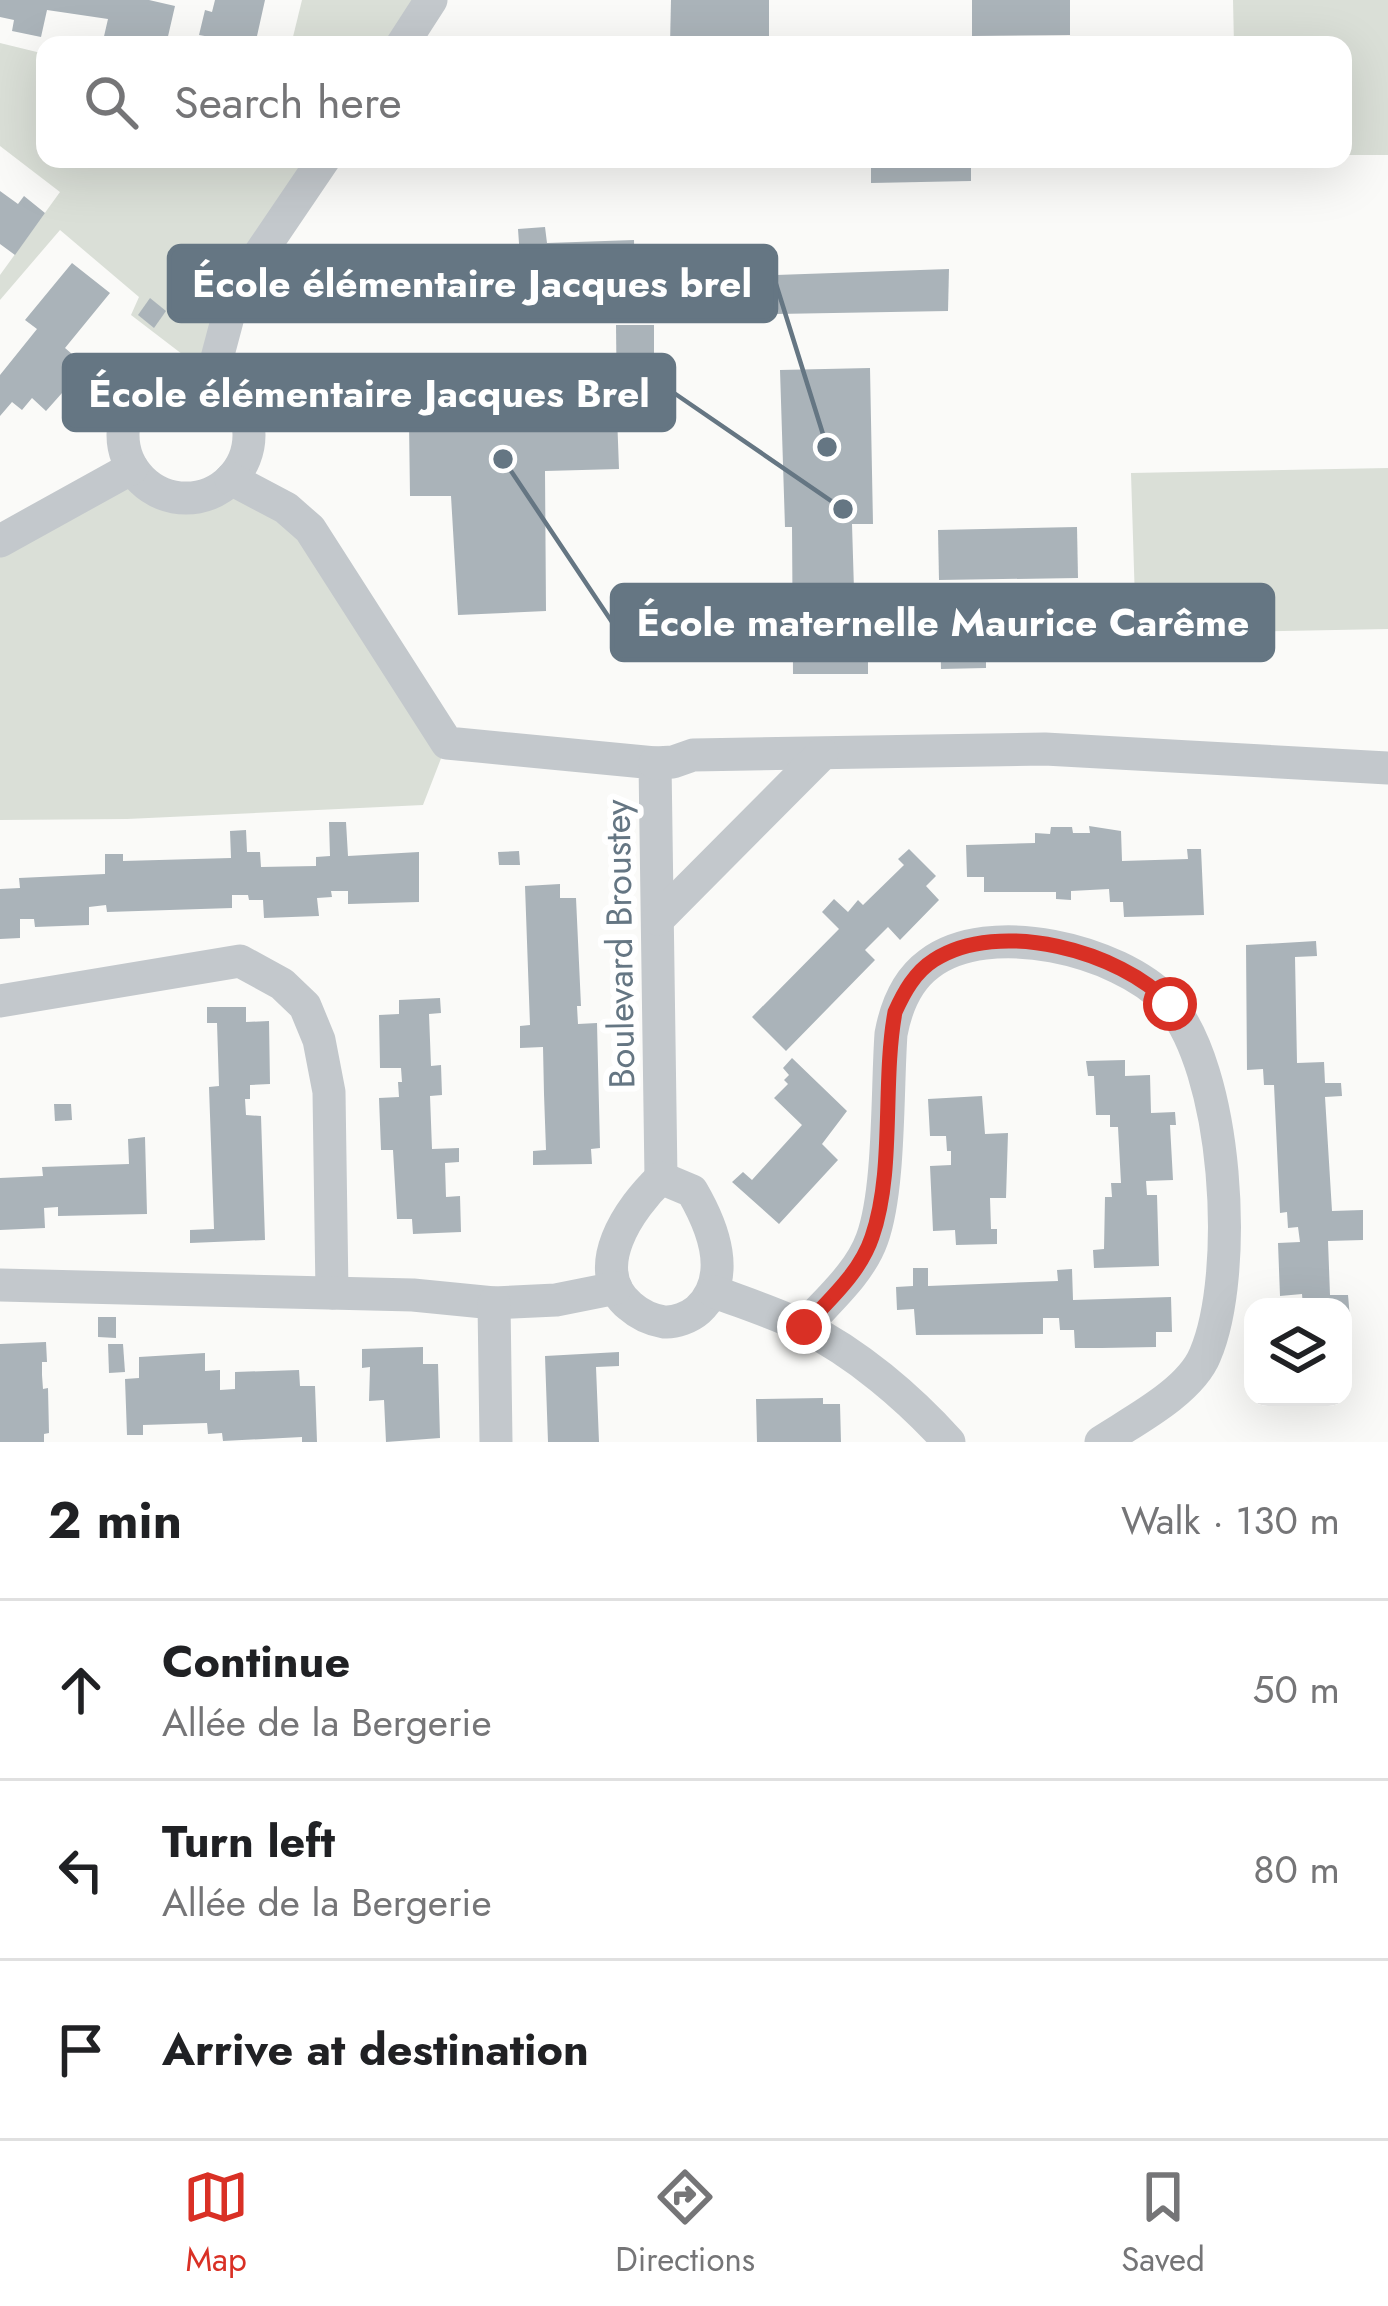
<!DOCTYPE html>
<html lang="en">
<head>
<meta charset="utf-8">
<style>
	:root { --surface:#fff; --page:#f6f6f6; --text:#202124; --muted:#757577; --line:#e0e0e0; --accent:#d93025 }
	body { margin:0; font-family:Jost,sans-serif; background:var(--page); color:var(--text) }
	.controls { position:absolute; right:36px; bottom:36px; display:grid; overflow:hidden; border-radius:24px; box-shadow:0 12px 48px #0002 }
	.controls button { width:108px; height:108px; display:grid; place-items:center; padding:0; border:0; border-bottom:3px solid var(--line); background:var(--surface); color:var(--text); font:60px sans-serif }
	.stop { position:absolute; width:36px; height:36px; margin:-27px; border:9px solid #d93025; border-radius:50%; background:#fff }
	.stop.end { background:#d93025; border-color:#fff; box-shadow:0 3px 12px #0008 }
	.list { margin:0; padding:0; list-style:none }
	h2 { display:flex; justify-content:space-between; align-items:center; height:156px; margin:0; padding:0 48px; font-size:51px }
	h2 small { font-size:39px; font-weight:400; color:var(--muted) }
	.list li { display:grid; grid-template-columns:78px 1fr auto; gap:36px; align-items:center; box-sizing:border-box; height:180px; padding:0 48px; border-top:3px solid var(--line) }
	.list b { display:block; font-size:45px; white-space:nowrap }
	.list p { margin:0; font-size:39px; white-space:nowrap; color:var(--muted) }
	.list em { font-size:39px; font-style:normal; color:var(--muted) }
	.icon { flex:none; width:66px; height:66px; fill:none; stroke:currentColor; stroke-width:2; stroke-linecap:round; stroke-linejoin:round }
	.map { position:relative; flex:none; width:1388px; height:1442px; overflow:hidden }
	.search { position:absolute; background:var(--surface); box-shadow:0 12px 48px #0002; left:36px; right:36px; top:36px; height:132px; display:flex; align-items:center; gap:30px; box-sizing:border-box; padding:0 42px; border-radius:24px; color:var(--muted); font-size:45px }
	.sheet { height:696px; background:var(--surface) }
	nav { display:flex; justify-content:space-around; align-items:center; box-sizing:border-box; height:168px; border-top:3px solid var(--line); background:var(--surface); font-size:33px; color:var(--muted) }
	nav a { display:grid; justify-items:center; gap:6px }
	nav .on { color:var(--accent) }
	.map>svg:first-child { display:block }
</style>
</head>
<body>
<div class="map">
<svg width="1388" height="1442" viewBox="0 0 1388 1442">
	<rect width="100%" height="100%" fill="#fafaf8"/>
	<g fill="#dadfd7">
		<polygon points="302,0 431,0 402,45 291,45"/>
		<polygon points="1233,0 1388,0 1388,155 1343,155 1343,45 1234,45"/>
		<polygon points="0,43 45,54 45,159 324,159 212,377 131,315 139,297 60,230 0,300 0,275 60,192 0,146"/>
		<path d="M132,468C161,501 195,505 231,479L286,508L447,743L423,805L127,819L0,820V541Z"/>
		<polygon points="1388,468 1388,629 1136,634 1131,473"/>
	</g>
	<g fill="#aab3b9">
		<polygon points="0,0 149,0 175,6 166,45 102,45 108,19 47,10 41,37 12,31 14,20 0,17"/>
		<polygon points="215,0 265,0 255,45 199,35 205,10 212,12"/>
		<polygon points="671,0 769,0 769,45 670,45"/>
		<polygon points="972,0 1070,0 1070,35 972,36"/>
		<polygon points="871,159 971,159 971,181 871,183"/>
		<polygon points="0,191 18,204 24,196 45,213 15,255 0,244"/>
		<polygon points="545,227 547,243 634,240 635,287 577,289 576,311 488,312 488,273 521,272 518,229"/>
		<polygon points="72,263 110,293 65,348 86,366 46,411 32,398 22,410 12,402 0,416 0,375 37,329 25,320"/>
		<polygon points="949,269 948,311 776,314 776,275"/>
		<polygon points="150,298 166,311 154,328 138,315"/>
		<polygon points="616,325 654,325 654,412 617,415"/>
		<polygon points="870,368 873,524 852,524 854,590 868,589 868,674 793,674 792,527 785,527 780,370"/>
		<polygon points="617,415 619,469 545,471 546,611 458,615 451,496 410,496 409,422"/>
		<polygon points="1077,527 1078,578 939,580 938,530"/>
		<polygon points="1000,621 1000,653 986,654 986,668 941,669 940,623"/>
		<polygon points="329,822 346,822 348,856 419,852 419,902 348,904 348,891 331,891 332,897 317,898 319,916 264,918 263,900 249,900 248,895 232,895 232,908 107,912 106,905 89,907 89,925 35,927 34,919 20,919 20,938 0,939 0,889 20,888 19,878 105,874 105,854 123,854 123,861 231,858 230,831 246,830 247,852 260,852 261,867 316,866 316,857 330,856"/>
		<polygon points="1089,826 1121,831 1122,861 1188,859 1187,849 1201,849 1204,915 1124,917 1123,902 1110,902 1109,889 1071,891 1071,900 1056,899 1056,892 984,892 984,877 967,877 966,845 1035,843 1035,833 1050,834 1051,827 1072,827 1073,833 1090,833"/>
		<polygon points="909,849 936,876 926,886 939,900 900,940 888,927 865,950 875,960 786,1051 752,1017 839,929 822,912 834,899 848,912 858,900 863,905 904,865 898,859"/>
		<polygon points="519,851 520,865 499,865 498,852"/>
		<polygon points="560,884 560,898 576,898 581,1006 577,1006 578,1024 597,1023 600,1148 591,1149 592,1164 533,1165 533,1151 546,1150 544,1094 543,1047 520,1048 520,1026 530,1025 525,886"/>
		<polygon points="1316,941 1317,956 1295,957 1297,1063 1324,1062 1325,1083 1341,1083 1342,1096 1325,1097 1332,1211 1363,1210 1363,1240 1328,1241 1330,1295 1348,1295 1350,1318 1343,1319 1343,1307 1303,1307 1302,1294 1280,1296 1278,1243 1300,1242 1298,1227 1288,1228 1287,1212 1280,1213 1274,1085 1264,1085 1263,1069 1247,1070 1246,945"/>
		<polygon points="440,998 441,1013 429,1014 431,1066 441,1065 442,1095 430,1096 432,1149 459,1148 459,1162 445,1163 446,1197 460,1196 461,1232 413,1234 412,1219 397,1219 393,1150 381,1150 379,1098 399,1097 398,1082 402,1082 401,1068 380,1068 379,1015 399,1014 399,1000"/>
		<polygon points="207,1007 246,1007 246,1022 269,1021 270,1084 250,1085 250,1099 245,1099 246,1115 261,1116 265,1240 190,1243 190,1230 214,1229 209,1087 219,1086 217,1023 207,1023"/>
		<polygon points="792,1058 847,1111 822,1144 838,1160 779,1224 732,1182 743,1172 752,1180 802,1125 774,1098 788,1084 784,1080 789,1075 783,1068"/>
		<polygon points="1125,1060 1125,1076 1150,1075 1151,1113 1175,1112 1176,1125 1170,1125 1173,1180 1146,1181 1147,1195 1157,1195 1159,1266 1094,1268 1093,1250 1104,1249 1105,1197 1112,1197 1111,1183 1121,1183 1118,1127 1110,1127 1110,1115 1096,1115 1094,1076 1088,1076 1086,1061"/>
		<polygon points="982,1096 985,1134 1008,1133 1006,1198 990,1198 991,1229 997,1229 997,1244 956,1245 955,1230 933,1231 930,1166 951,1165 951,1151 947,1151 946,1136 930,1136 928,1099"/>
		<polygon points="54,1104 71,1104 72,1120 55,1121"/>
		<polygon points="145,1137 147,1214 58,1216 58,1207 44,1208 45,1228 0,1230 0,1178 43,1176 42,1167 129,1164 128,1139"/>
		<polygon points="913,1268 928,1268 928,1286 1058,1281 1057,1270 1072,1269 1073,1300 1171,1297 1172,1332 1156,1332 1156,1347 1102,1348 1075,1348 1074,1330 1060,1330 1059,1318 1043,1318 1043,1334 916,1335 914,1309 897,1310 896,1287 913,1286"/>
		<polygon points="98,1317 116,1317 116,1338 98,1337"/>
		<polygon points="46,1342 47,1362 42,1362 42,1375 43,1389 48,1388 49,1433 44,1434 44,1442 0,1442 0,1344"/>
		<polygon points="108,1344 123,1344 125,1372 109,1373"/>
		<polygon points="423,1347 423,1364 438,1364 440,1438 386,1442 384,1400 369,1401 370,1367 362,1368 362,1349"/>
		<polygon points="619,1352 619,1366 596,1367 599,1442 548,1442 545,1356"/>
		<polygon points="205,1353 205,1371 220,1370 220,1390 235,1389 235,1372 299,1370 300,1386 315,1386 317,1442 302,1442 302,1437 223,1441 222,1433 208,1434 207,1423 143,1425 143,1435 127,1435 125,1379 139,1378 139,1357"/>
		<polygon points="823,1398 823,1404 840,1404 841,1442 757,1442 756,1399"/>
	</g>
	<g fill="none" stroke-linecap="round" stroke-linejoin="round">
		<g stroke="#c3c8cc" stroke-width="33">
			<polyline points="402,45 431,0"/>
			<circle cx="186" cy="435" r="63"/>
			<polyline points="212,377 229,313 261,252 324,159"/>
			<polyline points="231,479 286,508 310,529 447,743 655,763 661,1178"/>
			<polyline points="0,541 132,468"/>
			<polyline points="655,763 673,762 693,755 1045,749 1388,768"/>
			<polyline points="658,919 822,754"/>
			<polyline points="0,1001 240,961 282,984 305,1006 319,1040 329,1092 332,1293"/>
			<path d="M661,1178L692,1191C713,1227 733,1278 698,1310C690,1317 675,1323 664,1322C652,1320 639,1314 630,1306C586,1270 630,1207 661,1178Z"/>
			<polyline points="0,1285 413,1295 494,1303 556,1300 616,1288"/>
			<path d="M715,1292C744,1303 775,1313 802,1326C857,1353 909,1398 949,1442"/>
			<polyline points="494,1303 496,1442"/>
			<path d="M804,1327C828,1300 860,1273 872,1239C890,1190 887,1090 891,1034C896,1007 906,981 929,964C989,918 1119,950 1167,1001C1228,1067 1240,1274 1205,1355C1190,1392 1133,1421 1101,1442"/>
		</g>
	</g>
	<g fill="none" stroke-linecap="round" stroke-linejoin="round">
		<path stroke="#d93025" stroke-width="15" d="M804,1327C829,1300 860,1273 872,1237C895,1171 882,1083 895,1012C904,992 915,972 934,960C999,918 1120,951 1170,1004"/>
	</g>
	<g text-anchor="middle" stroke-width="12" stroke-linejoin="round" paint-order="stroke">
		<g font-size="36" fill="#657683" stroke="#fff">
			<text transform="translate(619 944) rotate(-91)" y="13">Boulevard Broustey</text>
		</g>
	</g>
	<path fill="none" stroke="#657683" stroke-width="4.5" d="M827 447L776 284M843 509L674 393M503 459L612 622"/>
	<g fill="#657683" stroke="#fff" stroke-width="4.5">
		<circle cx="827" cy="447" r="12"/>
		<circle cx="843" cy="509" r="12"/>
		<circle cx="503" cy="459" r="12"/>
	</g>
	<g fill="#657683" stroke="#657683" stroke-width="4.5">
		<rect x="169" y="246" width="607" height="75" rx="12"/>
		<rect x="64" y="355" width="610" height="75" rx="12"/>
		<rect x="612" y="585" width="661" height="75" rx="12"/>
	</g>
	<g font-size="39" text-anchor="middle" font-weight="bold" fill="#fff">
		<text x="472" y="297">École élémentaire Jacques brel</text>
		<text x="369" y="407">École élémentaire Jacques Brel</text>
		<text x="943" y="636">École maternelle Maurice Carême</text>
	</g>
</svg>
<div class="controls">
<button><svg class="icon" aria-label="layers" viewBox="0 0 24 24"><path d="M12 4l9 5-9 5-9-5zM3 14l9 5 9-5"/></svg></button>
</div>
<div class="stop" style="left:1170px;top:1004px"></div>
<div class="stop end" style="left:804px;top:1327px"></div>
<div class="search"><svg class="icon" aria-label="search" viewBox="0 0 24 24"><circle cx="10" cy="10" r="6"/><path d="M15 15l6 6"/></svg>Search here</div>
</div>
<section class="sheet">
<h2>2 min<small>Walk · 130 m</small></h2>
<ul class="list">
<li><svg class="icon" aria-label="ahead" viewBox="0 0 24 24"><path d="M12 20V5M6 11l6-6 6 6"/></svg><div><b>Continue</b><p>Allée de la Bergerie</p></div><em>50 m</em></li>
<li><svg class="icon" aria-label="left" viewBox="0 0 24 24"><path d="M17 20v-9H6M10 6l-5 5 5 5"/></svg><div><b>Turn left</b><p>Allée de la Bergerie</p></div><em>80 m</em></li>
<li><svg class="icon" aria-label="arrive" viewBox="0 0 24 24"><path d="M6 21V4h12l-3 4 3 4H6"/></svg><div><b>Arrive at destination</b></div></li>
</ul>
</section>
<nav>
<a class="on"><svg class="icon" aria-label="map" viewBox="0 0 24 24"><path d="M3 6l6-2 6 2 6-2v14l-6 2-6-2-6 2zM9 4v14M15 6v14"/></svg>Map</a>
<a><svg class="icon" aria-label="directions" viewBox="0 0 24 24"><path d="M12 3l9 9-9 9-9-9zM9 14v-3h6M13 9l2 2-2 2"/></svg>Directions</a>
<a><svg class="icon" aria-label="saved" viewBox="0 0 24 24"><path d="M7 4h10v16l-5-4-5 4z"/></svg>Saved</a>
</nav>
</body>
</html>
